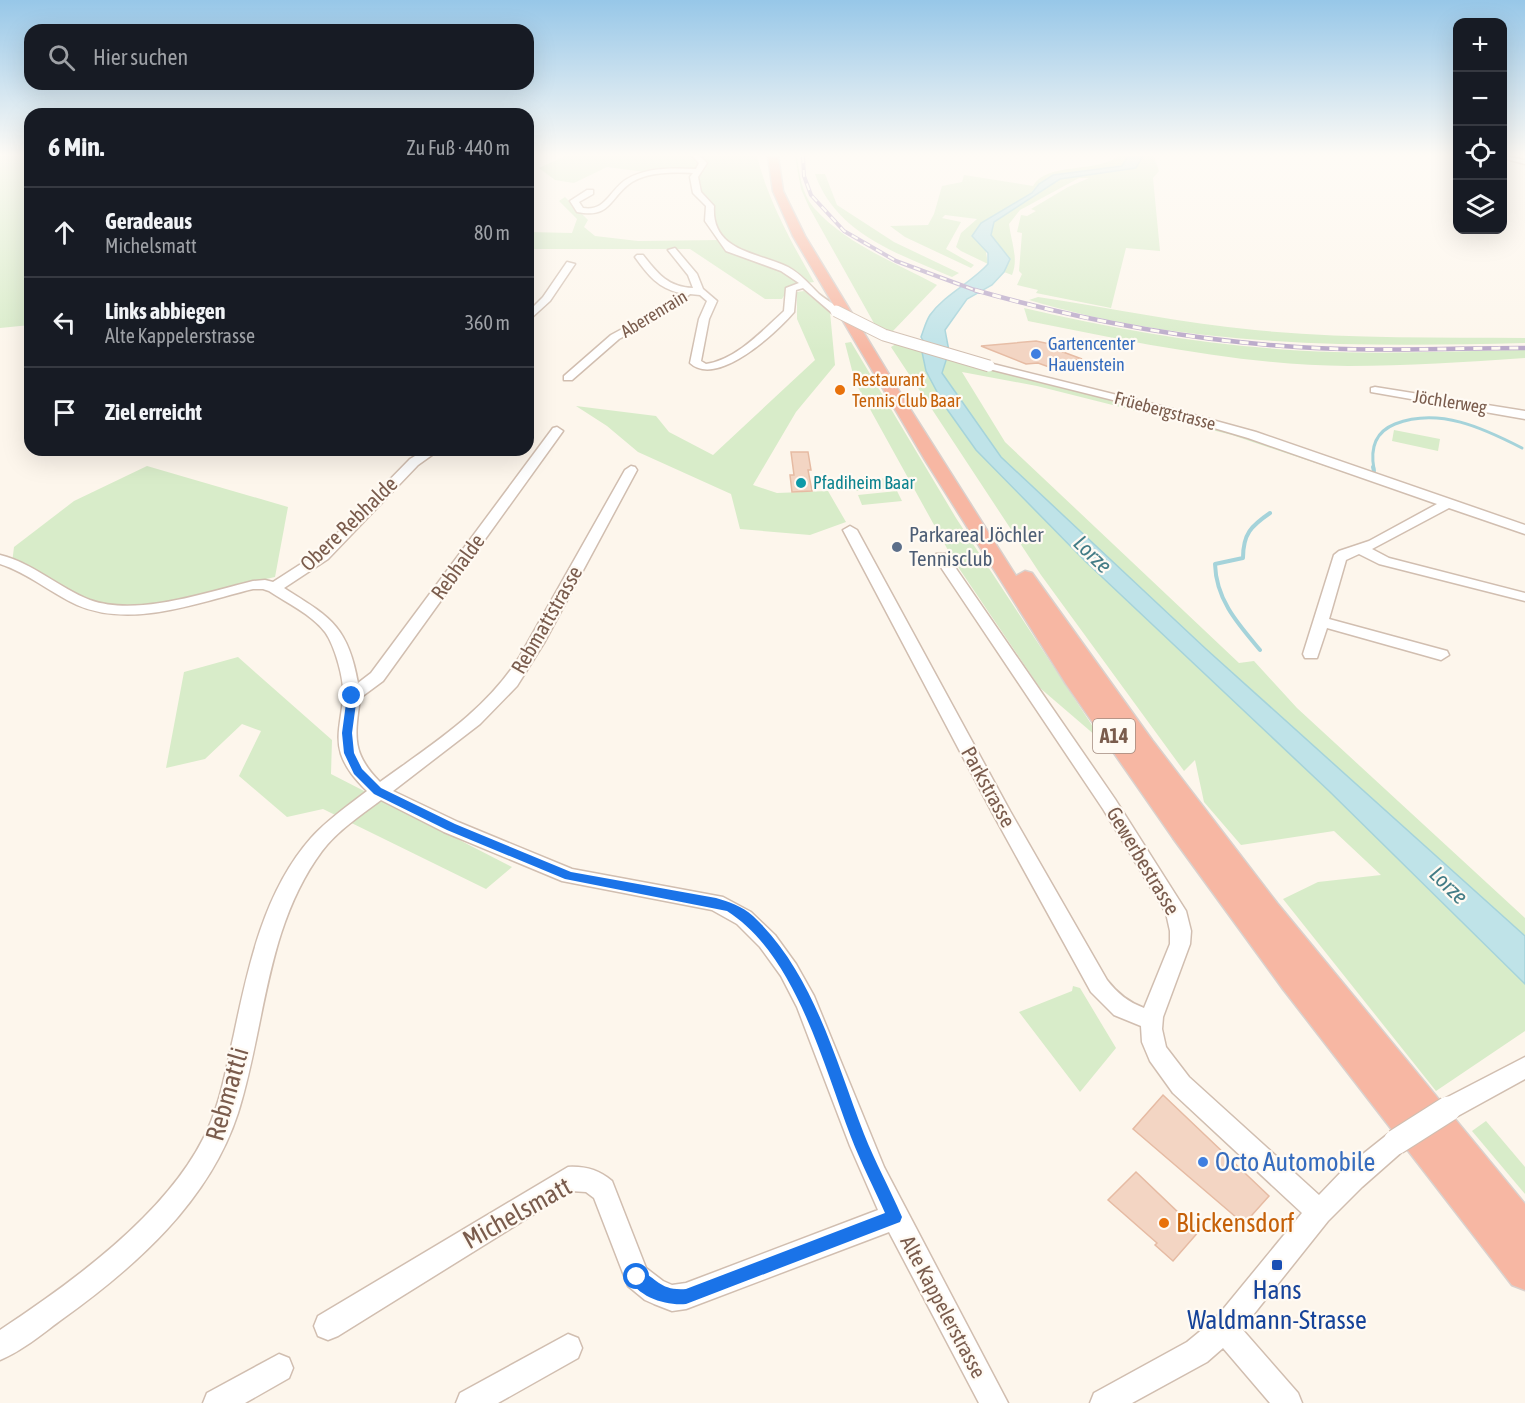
<!DOCTYPE html>
<html lang="de">
<head>
<meta charset="utf-8">
<style>
	:root { --surface:#171b24; --page:#242831; --text:#f1f3f6; --muted:#9ea1a6; --line:#363941 }
	body { margin:0; font-family:"Asap Condensed",sans-serif; background:var(--page); color:var(--text) }
	.controls { position:absolute; right:18px; top:18px; display:grid; overflow:hidden; border-radius:12px; box-shadow:0 6px 24px #0002 }
	.controls button { width:54px; height:54px; display:grid; place-items:center; padding:0; border:0; border-bottom:2px solid var(--line); background:var(--surface); color:var(--text); font:30px sans-serif }
	.stop { position:absolute; width:18px; height:18px; margin:-14px; border:4px solid #1a73e8; border-radius:50%; background:#fff }
	.stop.end { background:#1a73e8; border-color:#fff; box-shadow:0 2px 6px #0008 }
	.list { margin:0; padding:0; list-style:none }
	h2 { display:flex; justify-content:space-between; align-items:center; height:78px; margin:0; padding:0 24px; font-size:26px }
	h2 small { font-size:20px; font-weight:400; color:var(--muted) }
	.list li { display:grid; grid-template-columns:39px 1fr auto; gap:18px; align-items:center; box-sizing:border-box; height:90px; padding:0 24px; border-top:2px solid var(--line) }
	.list b { display:block; font-size:22px; white-space:nowrap }
	.list p { margin:0; font-size:20px; white-space:nowrap; color:var(--muted) }
	.list em { font-size:20px; font-style:normal; color:var(--muted) }
	.icon { flex:none; width:33px; height:33px; fill:none; stroke:currentColor; stroke-width:2; stroke-linecap:round; stroke-linejoin:round }
	.map { position:relative; flex:none; width:1525px; height:1403px; overflow:hidden }
	.search { position:absolute; background:var(--surface); box-shadow:0 6px 24px #0002; left:24px; top:24px; width:510px; height:66px; display:flex; align-items:center; gap:15px; box-sizing:border-box; padding:0 21px; border-radius:18px; color:var(--muted); font-size:22px }
	.panel { position:absolute; background:var(--surface); box-shadow:0 6px 24px #0002; left:24px; top:108px; width:510px; height:348px; border-radius:18px }
	.map>svg:first-child { display:block }
</style>
</head>
<body>
<div class="map">
<svg width="1525" height="1403" viewBox="0 0 1525 1403">
	<rect width="100%" height="100%" fill="#fdf6ec"/>
	<g fill="#d8ecc9">
		<polygon points="0,156 30,156 30,325 0,328"/>
		<path d="M565,156H757C768,201 792,243 814,282L790,285L782,299H765L690,249H528V232L572,233L577,219L559,201L565,197L588,220L584,227L595,236L638,241L720,240L710,211L699,196L696,172H645L607,167L574,183L555,180L539,168Z"/>
		<path d="M795,156H797C799,174 802,194 814,208C846,244 896,263 937,285L892,332L875,325L809,207L801,189Z"/>
		<path d="M1119,156H1128L1122,166L1053,175L1039,184L1032,193L981,223L988,264L961,251L956,247L961,233L977,219L945,215L942,218L961,222L946,249L974,265L971,268L905,237L890,226L928,225L934,214L942,186L962,182L964,175L1033,186C1046,162 1097,173 1119,156Z"/>
		<path d="M1143,156H1154L1159,171L1153,178L1160,251L1126,248L1111,308L1036,293L1038,290L1017,285L1022,274L1019,271L1022,233L1017,232L1021,215L1027,216L1036,211L1031,209L1068,187L1089,178H1079L1020,210L1009,224C1011,242 1019,258 1012,275L1004,272L1010,259L991,235L994,222L1060,179L1136,168Z"/>
		<path d="M815,174H825L837,205L894,242L959,273L952,277C899,254 836,234 815,174Z"/>
		<polygon points="804,291 830,312 835,365 796,412 753,485 777,493 828,491 846,522 810,535 740,529 731,494 638,452 607,426 576,406 656,416 669,432 713,455 815,360 797,319 797,292"/>
		<path d="M1038,297C1111,308 1182,323 1255,330C1344,339 1435,337 1525,338V343C1360,347 1188,348 1029,300Z"/>
		<path d="M1024,308C1126,332 1230,349 1334,352C1397,354 1462,351 1525,350V358C1466,362 1407,366 1348,366C1240,365 1133,342 1028,321Z"/>
		<polygon points="851,342 956,518 1103,742 1040,688 954,561 855,382 845,343"/>
		<polygon points="896,344 922,352 926,371 976,450 1085,561 1329,791 1525,984 1525,1031 1436,1091 1283,899 1318,882 1381,875 1334,831 1241,845 1204,802 1195,760 1184,771 1041,575 891,347"/>
		<path d="M946,359C1090,395 1237,428 1375,483L1232,435L1037,386L962,372L1005,442L1239,663L1254,661L1297,708L1525,918V936L1206,649L1001,457L942,373Z"/>
		<polygon points="1394,430 1440,439 1438,451 1392,441"/>
		<polygon points="147,466 288,507 275,577 114,613 12,563 14,547 74,501"/>
		<polygon points="890,478 894,487 856,491 851,481"/>
		<polygon points="897,491 902,501 862,505 858,495"/>
		<polygon points="238,657 332,740 331,774 512,867 486,889 323,809 287,817 239,776 261,731 242,724 205,759 166,768 184,672"/>
		<polygon points="1073,986 1080,988 1116,1048 1080,1092 1019,1012 1072,991"/>
		<polygon points="1486,1121 1525,1167 1525,1194 1472,1131"/>
	</g>
	<path fill="#bfe3e8" stroke="#a5d3da" stroke-width="1.5" d="M1128,156H1143L1136,168L1060,179L994,222L991,235L1010,259L1004,272L992,285L967,299L945,330L949,351L942,373L1001,457L1206,649L1525,936V984L1329,791L1085,561L976,450L944,405L926,371L922,352L925,344L921,337C924,329 926,321 930,315C945,294 971,283 988,264V253L972,236L981,223L1032,193L1039,184L1053,175L1122,166Z"/>
	<g fill="none" stroke-linecap="round" stroke-linejoin="round">
		<path stroke="#a5d3da" stroke-width="3" d="M1374,469C1370,448 1375,432 1395,424C1439,407 1483,428 1522,448"/>
		<g stroke="#a5d3da" stroke-width="4">
			<polyline points="1373,467 1374,471"/>
			<path d="M1260,650C1238,624 1216,600 1215,564L1243,558C1243,534 1251,526 1270,513"/>
		</g>
	</g>
	<g fill="#f3d5c3" stroke="#e6bba3" stroke-width="1.5">
		<polygon points="1036,341 1064,347 1063,352 1082,359 1060,361 1059,366 1049,367 1038,363 1026,364 981,346"/>
		<polygon points="791,452 808,452 811,470 808,470 812,491 792,492 790,475 794,475"/>
		<polygon points="1163,1095 1269,1196 1244,1224 1133,1129"/>
		<polygon points="1136,1172 1180,1214 1182,1213 1200,1230 1173,1261 1155,1245 1157,1243 1108,1200"/>
	</g>
	<g fill="none" stroke-linecap="round" stroke-linejoin="round">
		<defs>
			<g id="minor">
				<path d="M692,156H700L707,163L698,177L701,192L714,206C711,251 756,252 788,267C801,274 809,284 819,294C826,300 835,304 841,311L832,313L803,288L796,290L794,312C776,333 717,388 690,363L699,319L707,301L700,295L690,294L667,313L619,339L572,380H564V376L611,335L659,309L680,293C658,288 648,275 635,257L637,255H643C658,274 668,287 693,288L688,275L668,250L675,248L697,274L703,289L717,301L709,319L701,361L706,364C737,359 762,331 784,311L786,288L799,283L781,271L726,251L705,221L706,206L693,193L690,177L693,173C673,172 649,172 632,182C609,197 612,219 577,212L570,201L587,190H593V194L579,202L583,208C606,212 610,189 627,179C647,167 673,168 696,169L699,163Z"/>
				<polygon points="1502,156 1525,160 1525,164 1502,158"/>
				<polygon points="567,262 575,264 550,301 528,321 528,312 543,297"/>
				<polygon points="989,363 1161,406 1256,432 1525,525 1525,534 1449,508 1372,549 1389,558 1525,593 1525,601 1379,564 1359,554 1346,560 1329,619 1447,651 1449,655 1441,660 1327,628 1317,658 1305,658 1303,654 1334,555 1339,551 1369,541 1437,504 1248,438 1153,410 985,368 985,364"/>
				<polygon points="1375,387 1525,411 1525,419 1371,392 1371,388"/>
				<path d="M557,427L563,431L383,681L360,698C355,736 351,753 380,782C431,745 486,711 520,656L625,470L631,466L635,467L637,470L544,643L517,686L480,724L393,791L458,822L572,869L723,897L751,912L775,935L796,964L814,996L884,1167L1008,1403H979L889,1232L686,1309L672,1311L654,1304L645,1300L628,1286L594,1198L586,1192L571,1191L338,1336L328,1340L318,1336L314,1326L318,1316L568,1167C585,1166 599,1170 612,1181L646,1268L663,1281L672,1285L686,1283L878,1210L850,1146L797,1007L781,976L760,947L737,924L712,910L562,881L444,832L381,800C361,815 337,831 322,851C265,928 266,1024 238,1113C209,1202 135,1267 61,1320C42,1334 22,1351 0,1360V1330C71,1283 164,1216 203,1139C220,1107 226,1069 234,1034C248,967 264,891 311,838C327,820 349,805 367,791C356,780 346,769 341,754C335,736 342,716 343,698C345,681 335,646 325,632C311,614 287,603 269,591L263,589H253C199,602 132,629 77,605C51,593 28,573 0,564V555C33,563 59,588 90,600C137,617 207,592 253,581L265,580L273,582L318,553L410,459L425,450H439L418,465L328,559L284,588C330,617 348,626 358,683L371,673L553,428Z"/>
				<path d="M850,526L857,530L1010,811L1107,980C1117,993 1128,1002 1144,1008L1170,944V931L1166,913L1103,809L934,557L936,554H946L1115,799L1186,911L1191,931L1190,944L1163,1017L1162,1029L1166,1047L1189,1077L1319,1195L1344,1169L1388,1134L1396,1130L1404,1134L1408,1142L1404,1150L1362,1187L1328,1221L1242,1329L1298,1393L1302,1403H1270L1223,1348L1207,1362L1132,1403H1090L1094,1393L1187,1342L1215,1319L1302,1213L1173,1093L1150,1061L1142,1042L1141,1026L1114,1015L1091,992L993,814L843,530Z"/>
				<polygon points="1525,1057 1525,1079 1456,1117 1448,1120 1440,1117 1436,1109 1440,1101"/>
				<polygon points="568,1334 578,1338 582,1348 578,1358 498,1403 456,1403 460,1393"/>
				<polygon points="279,1354 289,1358 293,1368 289,1378 245,1403 203,1403 207,1393"/>
			</g>
			<polygon id="highway" points="768,156 778,156 783,191 805,236 907,404 1016,576 1025,571 1032,573 1152,740 1277,903 1525,1204 1525,1290 1512,1285 1283,989 1173,838 1066,684 925,460 793,236 773,191"/>
		</defs>
		<use href="#minor" stroke="#d1beb0" stroke-width="3"/>
		<use href="#highway" stroke="#dad1cd" stroke-width="3"/>
		<use href="#minor" fill="#fff" fill-rule="evenodd"/>
		<use href="#highway" fill="#f7b7a3" fill-rule="evenodd"/>
		<defs>
			<polyline id="rail-far1" points="803,156 804,176 811,195 844,231 896,261 980,292"/>
			<path id="rail" d="M975,290C1080,320 1188,340 1297,347C1373,352 1449,348 1525,348"/>
		</defs>
		<use href="#rail-far1" stroke="#b9a8c9" stroke-width="4"/>
		<use href="#rail" stroke="#b9a8c9" stroke-width="4.5"/>
		<use href="#rail-far1" stroke="#fffaf3" stroke-width="2" stroke-dasharray="7" stroke-linecap="butt"/>
		<use href="#rail" stroke="#fffaf3" stroke-width="3" stroke-dasharray="9" stroke-linecap="butt"/>
		<defs>
			<polyline id="minor-bridge-far1" points="836,311 884,335 989,366"/>
			<polyline id="minor-bridge" points="1396,1142 1448,1109"/>
		</defs>
		<use href="#minor-bridge-far1" stroke="#d1beb0" stroke-width="13" stroke-linecap="butt"/>
		<use href="#minor-bridge" stroke="#d1beb0" stroke-width="27" stroke-linecap="butt"/>
		<use href="#minor-bridge-far1" stroke="#fff" stroke-width="11"/>
		<use href="#minor-bridge" stroke="#fff" stroke-width="25"/>
	</g>
	<linearGradient id="sky" x2="0" y2="1"><stop stop-color="#97c7e8"/><stop offset="0.44" stop-color="#fefbf6"/><stop offset="1" stop-color="#fefbf6" stop-opacity="0"/></linearGradient>
	<rect width="1525" height="352" fill="url(#sky)"/>
	<path fill="#1a73e8" d="M352,692L357,696L352,733L354,753L362,769L381,788L455,824L571,872L716,898C729,902 742,906 753,916C813,972 835,1059 864,1134C875,1162 890,1189 902,1217L900,1222L686,1304C666,1306 637,1297 629,1277L631,1271L637,1269C658,1278 659,1291 686,1289L885,1213C874,1188 861,1163 851,1137C823,1064 796,955 727,911L565,879L447,830L374,794L354,774L344,753L342,733L347,696Z"/>
	<g fill="#3f7fe0" stroke="#fffaf3" stroke-width="2">
		<circle cx="1036" cy="354" r="6"/>
		<circle cx="1203" cy="1162" r="6"/>
	</g>
	<g fill="#e8710a" stroke="#fffaf3" stroke-width="2">
		<circle cx="840" cy="390" r="6"/>
		<circle cx="1164" cy="1223" r="6"/>
	</g>
	<circle fill="#0f9aa8" stroke="#fffaf3" stroke-width="2" cx="801" cy="483" r="6"/>
	<circle fill="#5c6f8a" stroke="#fffaf3" stroke-width="2" cx="897" cy="547" r="6"/>
	<rect fill="#1a4fb4" stroke="#fffaf3" stroke-width="2" x="1271" y="1259" width="12" height="12" rx="3"/>
	<g text-anchor="middle" stroke-width="4.5" stroke-linejoin="round" paint-order="stroke">
		<g font-size="18" fill="#7a5c4d" stroke="#fffaf3">
			<text transform="translate(654 314) rotate(-31)" y="6">Aberenrain</text>
			<text transform="translate(1450 402) rotate(9)" y="6">Jöchlerweg</text>
			<text transform="translate(1165 411) rotate(15)" y="6">Früebergstrasse</text>
		</g>
		<g font-size="18" fill="#366cbe" stroke="#fffaf3" text-anchor="start">
			<text x="1048" y="350">Gartencenter<tspan x="1048" dy="21">Hauenstein</tspan></text>
		</g>
		<g font-size="18" fill="#c56008" stroke="#fffaf3" text-anchor="start">
			<text x="852" y="386">Restaurant<tspan x="852" dy="21">Tennis Club Baar</tspan></text>
		</g>
		<g font-size="18" fill="#0d838f" stroke="#fffaf3" text-anchor="start">
			<text x="813" y="489">Pfadiheim Baar</text>
		</g>
		<rect fill="#fffaf3" stroke="#a28b7f" stroke-width="1.5" x="1093" y="719" width="42" height="34" rx="4.5"/>
		<g font-size="20" font-weight="bold" fill="#7a5c4d">
			<text x="1114" y="743">A14</text>
		</g>
		<g font-size="21" fill="#7a5c4d" stroke="#fffaf3">
			<text transform="translate(349 524) rotate(-44)" y="7">Obere Rebhalde</text>
			<text transform="translate(458 567) rotate(-54)" y="7">Rebhalde</text>
			<text transform="translate(547 620) rotate(-60)" y="7">Rebmattstrasse</text>
			<text transform="translate(988 787) rotate(61)" y="7">Parkstrasse</text>
			<text transform="translate(1143 861) rotate(59)" y="7">Gewerbestrasse</text>
			<text transform="translate(943 1307) rotate(62)" y="7">Alte Kappelerstrasse</text>
		</g>
		<g font-size="21" fill="#4e5e75" stroke="#fffaf3" text-anchor="start">
			<text x="909" y="542">Parkareal Jöchler<tspan x="909" dy="24">Tennisclub</tspan></text>
		</g>
		<g font-size="22" font-style="italic" fill="#437c86" stroke="#fffaf3">
			<text transform="translate(1093 554) rotate(44)" y="8">Lorze</text>
			<text transform="translate(1449 885) rotate(44)" y="8">Lorze</text>
		</g>
		<g font-size="26" fill="#7a5c4d" stroke="#fffaf3">
			<text transform="translate(227 1094) rotate(-74)" y="9">Rebmattli</text>
			<text transform="translate(517 1213) rotate(-29)" y="9">Michelsmatt</text>
		</g>
		<g font-size="26" fill="#366cbe" stroke="#fffaf3" text-anchor="start">
			<text x="1215" y="1171">Octo Automobile</text>
		</g>
		<g font-size="26" fill="#c56008" stroke="#fffaf3" text-anchor="start">
			<text x="1176" y="1232">Blickensdorf</text>
		</g>
		<g font-size="26" fill="#164399" stroke="#fffaf3">
			<text x="1277" y="1299">Hans<tspan x="1277" dy="30">Waldmann-Strasse</tspan></text>
		</g>
	</g>
</svg>
<div class="controls">
<button>+</button>
<button>−</button>
<button><svg class="icon" aria-label="locate" viewBox="0 0 24 24"><circle cx="12" cy="12" r="6"/><path d="M12 2v4M12 18v4M2 12h4M18 12h4"/></svg></button>
<button><svg class="icon" aria-label="layers" viewBox="0 0 24 24"><path d="M12 4l9 5-9 5-9-5zM3 14l9 5 9-5"/></svg></button>
</div>
<div class="stop" style="left:637px;top:1277px"></div>
<div class="stop end" style="left:352px;top:696px"></div>
<div class="search"><svg class="icon" aria-label="search" viewBox="0 0 24 24"><circle cx="10" cy="10" r="6"/><path d="M15 15l6 6"/></svg>Hier suchen</div>
<section class="panel">
<h2>6 Min.<small>Zu Fuß · 440 m</small></h2>
<ul class="list">
<li><svg class="icon" aria-label="ahead" viewBox="0 0 24 24"><path d="M12 20V5M6 11l6-6 6 6"/></svg><div><b>Geradeaus</b><p>Michelsmatt</p></div><em>80 m</em></li>
<li><svg class="icon" aria-label="left" viewBox="0 0 24 24"><path d="M17 20v-9H6M10 6l-5 5 5 5"/></svg><div><b>Links abbiegen</b><p>Alte Kappelerstrasse</p></div><em>360 m</em></li>
<li><svg class="icon" aria-label="arrive" viewBox="0 0 24 24"><path d="M6 21V4h12l-3 4 3 4H6"/></svg><div><b>Ziel erreicht</b></div></li>
</ul>
</section>
</div>
</body>
</html>
